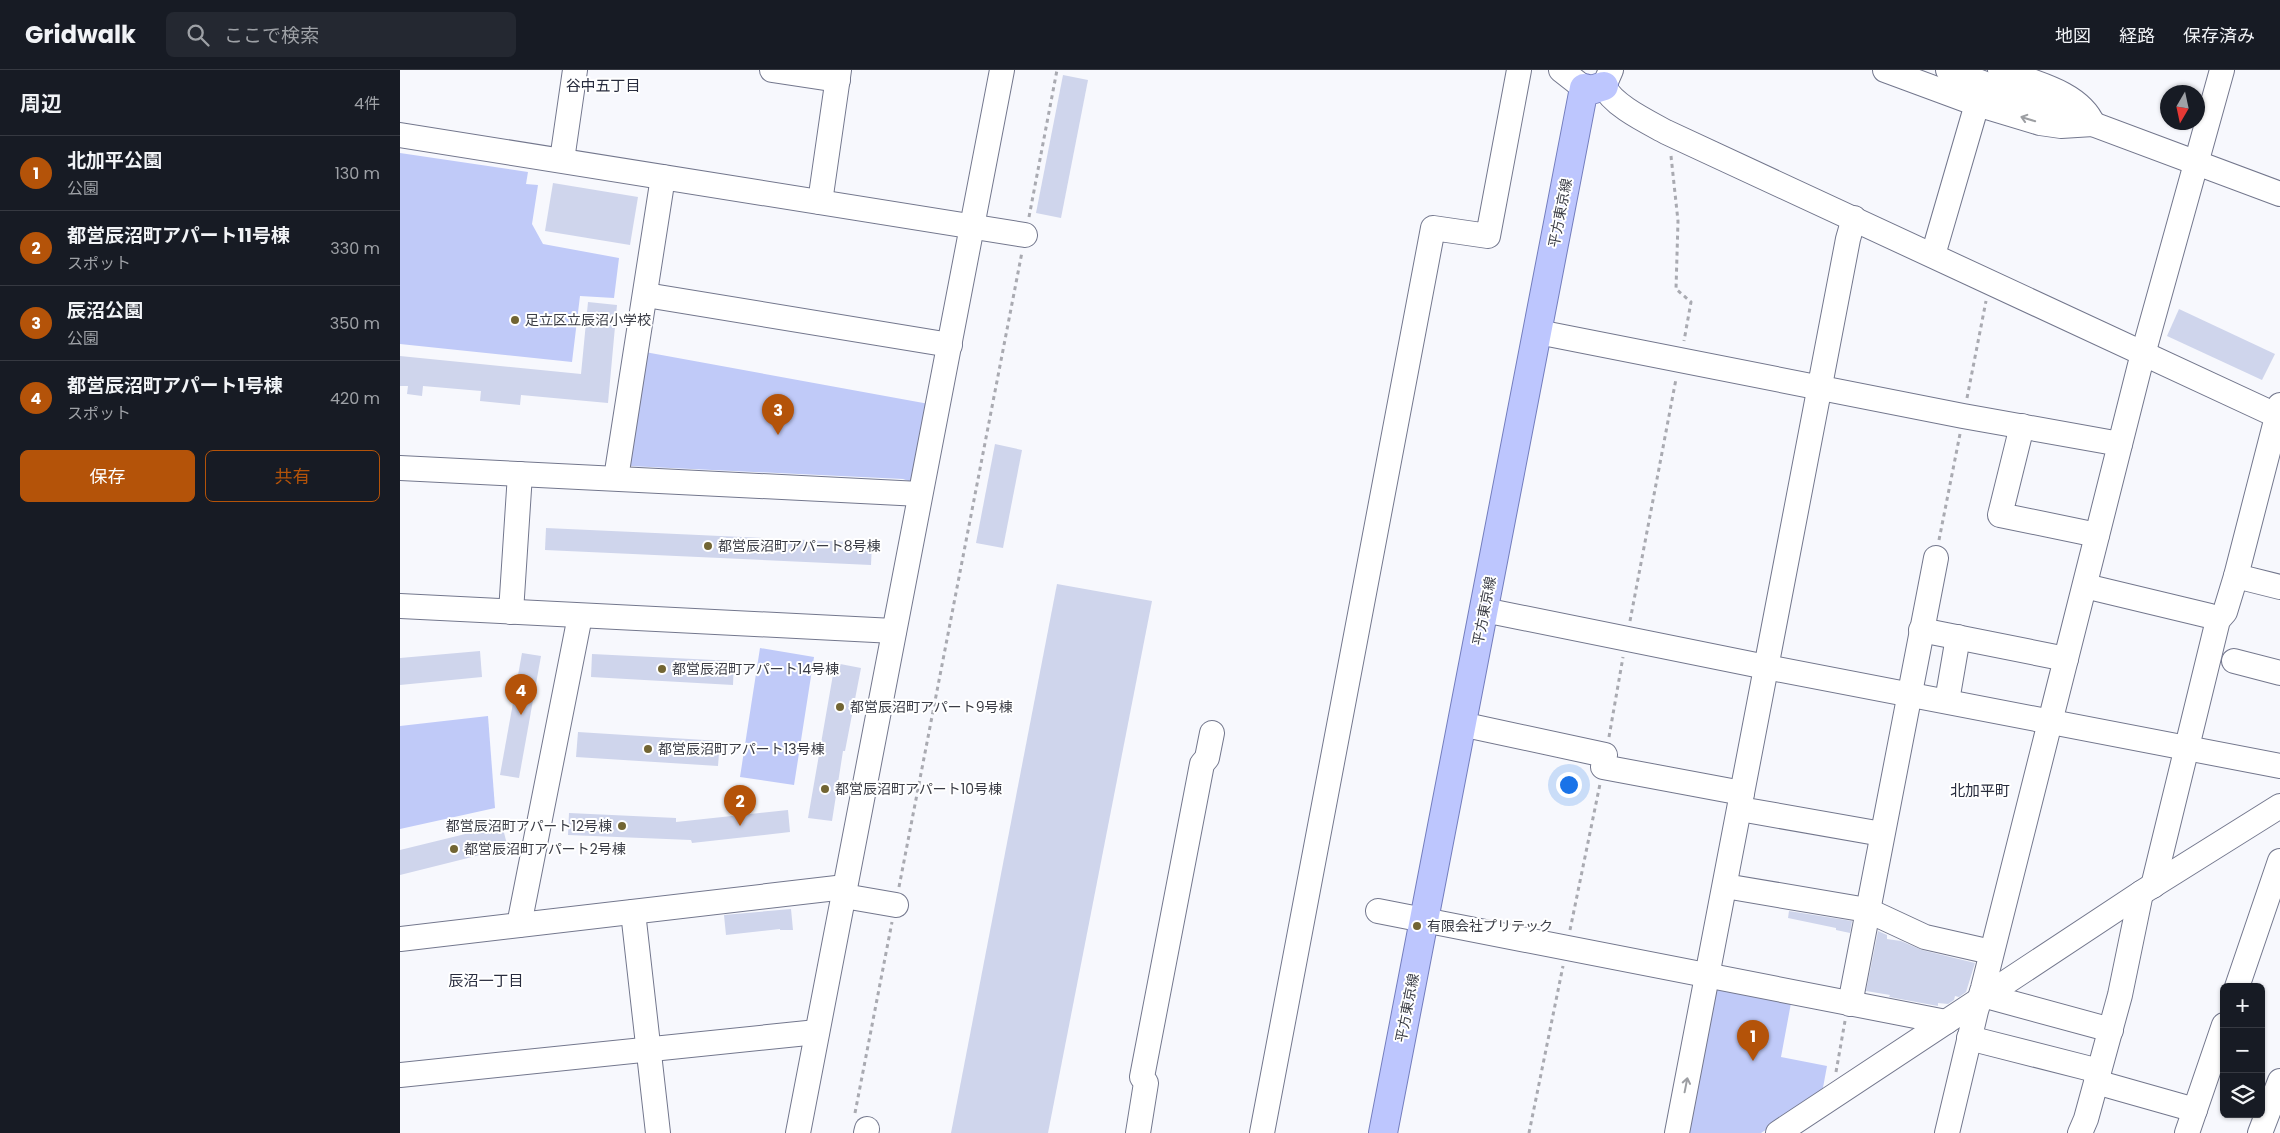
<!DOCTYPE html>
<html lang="ja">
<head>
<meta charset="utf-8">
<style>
	:root { --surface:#171b24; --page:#242831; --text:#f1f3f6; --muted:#9ea1a6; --line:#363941; --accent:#b45309 }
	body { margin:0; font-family:Poppins,"Noto Sans JP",sans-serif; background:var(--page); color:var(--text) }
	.controls { position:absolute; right:15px; bottom:15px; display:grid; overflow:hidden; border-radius:8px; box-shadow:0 1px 4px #0004 }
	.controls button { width:45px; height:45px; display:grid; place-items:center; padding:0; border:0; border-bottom:1px solid var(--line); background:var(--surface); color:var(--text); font:25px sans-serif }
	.compass { position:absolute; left:1760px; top:15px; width:45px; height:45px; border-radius:50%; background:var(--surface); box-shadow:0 1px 4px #0004; rotate:189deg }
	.you { position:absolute; left:1168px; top:714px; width:18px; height:18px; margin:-12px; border:4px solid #fff; border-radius:50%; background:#1a73e8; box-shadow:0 0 0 8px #1a73e833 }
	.badge { display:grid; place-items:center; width:32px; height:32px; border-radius:50%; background:var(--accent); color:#fff; font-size:16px; font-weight:700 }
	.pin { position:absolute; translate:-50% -41px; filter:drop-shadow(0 1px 2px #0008) }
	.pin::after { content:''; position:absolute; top:26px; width:18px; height:15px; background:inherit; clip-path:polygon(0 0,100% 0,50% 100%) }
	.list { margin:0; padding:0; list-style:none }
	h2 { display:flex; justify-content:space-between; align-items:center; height:65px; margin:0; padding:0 20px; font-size:21px }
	h2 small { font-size:16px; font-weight:400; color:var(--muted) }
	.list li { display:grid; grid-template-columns:32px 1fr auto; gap:15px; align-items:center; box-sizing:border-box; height:75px; padding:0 20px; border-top:1px solid var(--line) }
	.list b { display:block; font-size:19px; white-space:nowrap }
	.list p { margin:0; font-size:16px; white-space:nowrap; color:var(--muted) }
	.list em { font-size:16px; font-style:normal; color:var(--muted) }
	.actions { display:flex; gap:10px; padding:15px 20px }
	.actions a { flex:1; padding:11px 0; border:1px solid var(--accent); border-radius:8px; text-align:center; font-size:18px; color:var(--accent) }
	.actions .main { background:var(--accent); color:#fff }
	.icon { flex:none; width:28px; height:28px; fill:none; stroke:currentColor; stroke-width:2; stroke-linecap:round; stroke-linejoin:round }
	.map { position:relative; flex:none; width:1880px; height:1063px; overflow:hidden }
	header { display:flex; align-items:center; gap:30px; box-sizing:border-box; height:70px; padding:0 25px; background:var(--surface); border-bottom:1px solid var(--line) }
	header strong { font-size:24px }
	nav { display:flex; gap:28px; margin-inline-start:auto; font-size:18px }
	.search { width:350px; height:45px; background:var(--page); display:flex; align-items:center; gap:12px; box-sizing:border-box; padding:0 18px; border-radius:8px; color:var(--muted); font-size:19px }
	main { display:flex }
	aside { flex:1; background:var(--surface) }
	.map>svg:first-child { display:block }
</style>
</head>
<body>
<header>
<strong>Gridwalk</strong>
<div class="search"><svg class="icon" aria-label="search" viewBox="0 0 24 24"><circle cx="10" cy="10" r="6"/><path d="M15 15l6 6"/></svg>ここで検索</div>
<nav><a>地図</a><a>経路</a><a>保存済み</a></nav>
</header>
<main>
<aside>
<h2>周辺<small>4件</small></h2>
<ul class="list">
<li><span class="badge">1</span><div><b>北加平公園</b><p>公園</p></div><em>130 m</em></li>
<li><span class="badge">2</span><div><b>都営辰沼町アパート11号棟</b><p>スポット</p></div><em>330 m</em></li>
<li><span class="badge">3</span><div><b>辰沼公園</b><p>公園</p></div><em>350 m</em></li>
<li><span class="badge">4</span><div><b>都営辰沼町アパート1号棟</b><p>スポット</p></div><em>420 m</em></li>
</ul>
<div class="actions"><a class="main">保存</a><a>共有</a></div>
</aside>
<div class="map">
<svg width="1880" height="1063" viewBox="0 0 1880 1063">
	<rect width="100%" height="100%" fill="#f7f8fd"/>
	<g fill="#c0caf8">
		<polygon points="0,83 128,102 126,114 138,115 132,154 143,174 219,188 214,228 180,226 172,292 0,274"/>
		<polygon points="245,282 529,334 514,413 503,409 229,396"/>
		<polygon points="360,578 414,587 394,715 340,707"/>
		<polygon points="88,646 95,738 0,759 0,656"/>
		<polygon points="1316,919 1391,933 1381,987 1427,996 1422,1023 1361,1063 1288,1063"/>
	</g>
	<g fill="#cfd5ec">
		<polygon points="663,5 688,10 661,148 636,143"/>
		<polygon points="153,113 238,127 230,175 145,161"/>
		<polygon points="188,232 217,235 208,333 121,325 120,335 80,331 81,321 23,316 22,326 7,324 8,316 0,316 0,286 181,304"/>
		<polygon points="1779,239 1875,284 1862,310 1767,266"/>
		<polygon points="595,374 622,380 603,478 576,473"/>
		<polygon points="146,458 472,473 471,495 145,480"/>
		<polygon points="657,514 752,531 648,1063 551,1063"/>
		<polygon points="80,581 82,607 0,615 0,588"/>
		<polygon points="122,583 141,586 119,708 100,705"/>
		<polygon points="192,584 334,591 333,615 191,607"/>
		<polygon points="435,593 461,598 445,681 443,681 432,751 408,748"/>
		<polygon points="178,662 320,671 318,696 176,687"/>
		<polygon points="388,740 390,762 292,773 291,770 168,765 169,743 276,748 276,752"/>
		<polygon points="102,755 108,778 0,805 0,780"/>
		<polygon points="391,839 393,860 380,860 380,859 326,865 324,845"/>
		<polygon points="1389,841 1452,851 1450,863 1436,860 1436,858 1388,848"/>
		<polygon points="1478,861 1487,865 1487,869 1501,871 1522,880 1575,893 1566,922 1559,927 1555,926 1554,930 1548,934 1538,933 1538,936 1489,927 1490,925 1466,921"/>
	</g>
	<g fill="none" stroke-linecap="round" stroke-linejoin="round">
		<defs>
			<g id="minor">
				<polyline points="372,0 438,10"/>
				<polyline points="1161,0 1184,18"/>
				<path d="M1211,0L1204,16C1212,35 1248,52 1266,62L1880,347"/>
				<path d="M1485,0L1577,34L1640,53L1661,56L1693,54C1679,21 1630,12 1600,0"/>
				<polyline points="1548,0 1880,124"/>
				<polyline points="0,65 625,165"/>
				<polyline points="162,90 175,0"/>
				<polyline points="420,132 439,0"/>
				<polyline points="1533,185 1577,34"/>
				<polyline points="246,225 550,275"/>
				<polyline points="1138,262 1563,346 1720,374"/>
				<polyline points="1622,356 1600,445 1697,465"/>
				<polyline points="0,398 520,424"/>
				<polyline points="216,408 263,107"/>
				<polyline points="1836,506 1880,517"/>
				<polyline points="1685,516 1810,546 1818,550"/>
				<polyline points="0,536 494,561"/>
				<polyline points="1084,540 1366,597 1880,696"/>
				<polyline points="111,542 120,404"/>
				<polyline points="1521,560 1666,589"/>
				<polyline points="1834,591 1880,603"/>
				<polyline points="1547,631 1558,567"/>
				<polyline points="1061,654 1205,685"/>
				<polyline points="1203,697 1342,723"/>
				<polyline points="1340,739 1482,764"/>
				<polyline points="1325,816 1467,840 1525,867 1591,882"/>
				<polyline points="1753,816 1818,550 1825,542 1836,506 1880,335"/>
				<polyline points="444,826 496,835"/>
				<polyline points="978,841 1546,952"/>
				<polyline points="233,842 258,1063"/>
				<polyline points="119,855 180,546"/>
				<polyline points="0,869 445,817"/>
				<polyline points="1837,917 1880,791"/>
				<polyline points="1586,926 1711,960"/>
				<polyline points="1450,934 1536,488"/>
				<polyline points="1569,968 1699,1001"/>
				<polyline points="0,1005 417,962"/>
				<polyline points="1696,1012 1795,1040"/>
				<polyline points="398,1063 602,0"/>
				<polyline points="466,1063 467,1059"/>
				<polyline points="738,1063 746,1013 742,1007 802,694 807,688 812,663"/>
				<polyline points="862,1063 1033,158 1088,166 1119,0"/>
				<polyline points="1277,1063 1448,169 1454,148"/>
				<polyline points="1378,1063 1741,823 1880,736"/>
				<polyline points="1547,1063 1576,941 1583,918 1740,295 1822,0"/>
				<polyline points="1680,1063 1686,1049 1720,925 1741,823"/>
				<polyline points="1787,1063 1824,955"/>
				<polyline points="1860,1063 1880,1011"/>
			</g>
			<polyline id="major" points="983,1063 1184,18 1191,20 1204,16"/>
		</defs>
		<use href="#minor" stroke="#73778d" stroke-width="26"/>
		<use href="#major" stroke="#737dbd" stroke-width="30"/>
		<g stroke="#a9aab1" stroke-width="3" stroke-dasharray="4 4" stroke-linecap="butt">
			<polyline points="1271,86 1278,151 1276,219 1291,232 1284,271"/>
			<polyline points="629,147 657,0"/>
			<polyline points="1567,328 1586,231"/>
			<polyline points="1539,470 1560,364"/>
			<polyline points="1230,551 1276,309"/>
			<polyline points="1209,667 1223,587"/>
			<polyline points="499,817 622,182"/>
			<polyline points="1170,860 1200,714"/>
			<polyline points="1436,1002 1445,951"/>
			<polyline points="455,1043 492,852"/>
			<polyline points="1129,1063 1163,896"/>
		</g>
		<use href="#minor" stroke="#fff" stroke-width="24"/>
		<use href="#major" stroke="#bdc6fe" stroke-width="28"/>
	</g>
	<defs><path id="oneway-shaft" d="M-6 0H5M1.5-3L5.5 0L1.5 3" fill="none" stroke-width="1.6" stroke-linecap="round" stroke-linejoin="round" transform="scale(1.25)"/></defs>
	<g stroke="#9c9ea2">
		<use href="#oneway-shaft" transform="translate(1628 49) rotate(-163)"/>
		<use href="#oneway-shaft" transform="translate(1286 1015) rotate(-79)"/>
	</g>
	<g fill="#726533" stroke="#fff" stroke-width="2">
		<circle cx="115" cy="250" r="5"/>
		<circle cx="308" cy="476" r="5"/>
		<circle cx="262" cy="599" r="5"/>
		<circle cx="440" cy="637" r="5"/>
		<circle cx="248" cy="679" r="5"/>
		<circle cx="425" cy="719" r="5"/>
		<circle cx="222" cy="756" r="5"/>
		<circle cx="54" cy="779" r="5"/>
		<circle cx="1017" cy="856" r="5"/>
	</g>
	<g text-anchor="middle" stroke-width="4" stroke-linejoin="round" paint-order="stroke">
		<g font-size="14" fill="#3a3c45" stroke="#fff">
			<text transform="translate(1160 143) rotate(-79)" y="5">平方東京線</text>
			<text transform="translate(1084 541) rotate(-79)" y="5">平方東京線</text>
			<text transform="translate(1007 938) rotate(-79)" y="5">平方東京線</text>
		</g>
		<g font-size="14" fill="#3a3c45" stroke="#fff" text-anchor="start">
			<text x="125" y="255">足立区立辰沼小学校</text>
			<text x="318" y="481">都営辰沼町アパート8号棟</text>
			<text x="272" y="604">都営辰沼町アパート14号棟</text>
			<text x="450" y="642">都営辰沼町アパート9号棟</text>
			<text x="258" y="684">都営辰沼町アパート13号棟</text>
			<text x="435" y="724">都営辰沼町アパート10号棟</text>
			<text x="212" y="761" text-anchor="end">都営辰沼町アパート12号棟</text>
			<text x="64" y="784">都営辰沼町アパート2号棟</text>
			<text x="1027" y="861">有限会社プリテック</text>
		</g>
		<g font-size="15" fill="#282c3e" stroke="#fff">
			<text x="203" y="21">谷中五丁目</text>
			<text x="1580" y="726">北加平町</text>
			<text x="86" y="916">辰沼一丁目</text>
		</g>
	</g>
</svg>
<div class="controls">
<button>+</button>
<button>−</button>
<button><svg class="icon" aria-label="layers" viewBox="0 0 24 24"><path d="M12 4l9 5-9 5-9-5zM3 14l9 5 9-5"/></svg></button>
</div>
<svg class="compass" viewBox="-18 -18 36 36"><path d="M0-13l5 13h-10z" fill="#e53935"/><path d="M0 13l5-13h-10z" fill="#9ea1a6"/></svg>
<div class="you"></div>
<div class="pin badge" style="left:1353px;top:991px">1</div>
<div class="pin badge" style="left:340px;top:756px">2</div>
<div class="pin badge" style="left:378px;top:365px">3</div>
<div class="pin badge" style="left:121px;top:645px">4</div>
</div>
</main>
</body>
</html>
